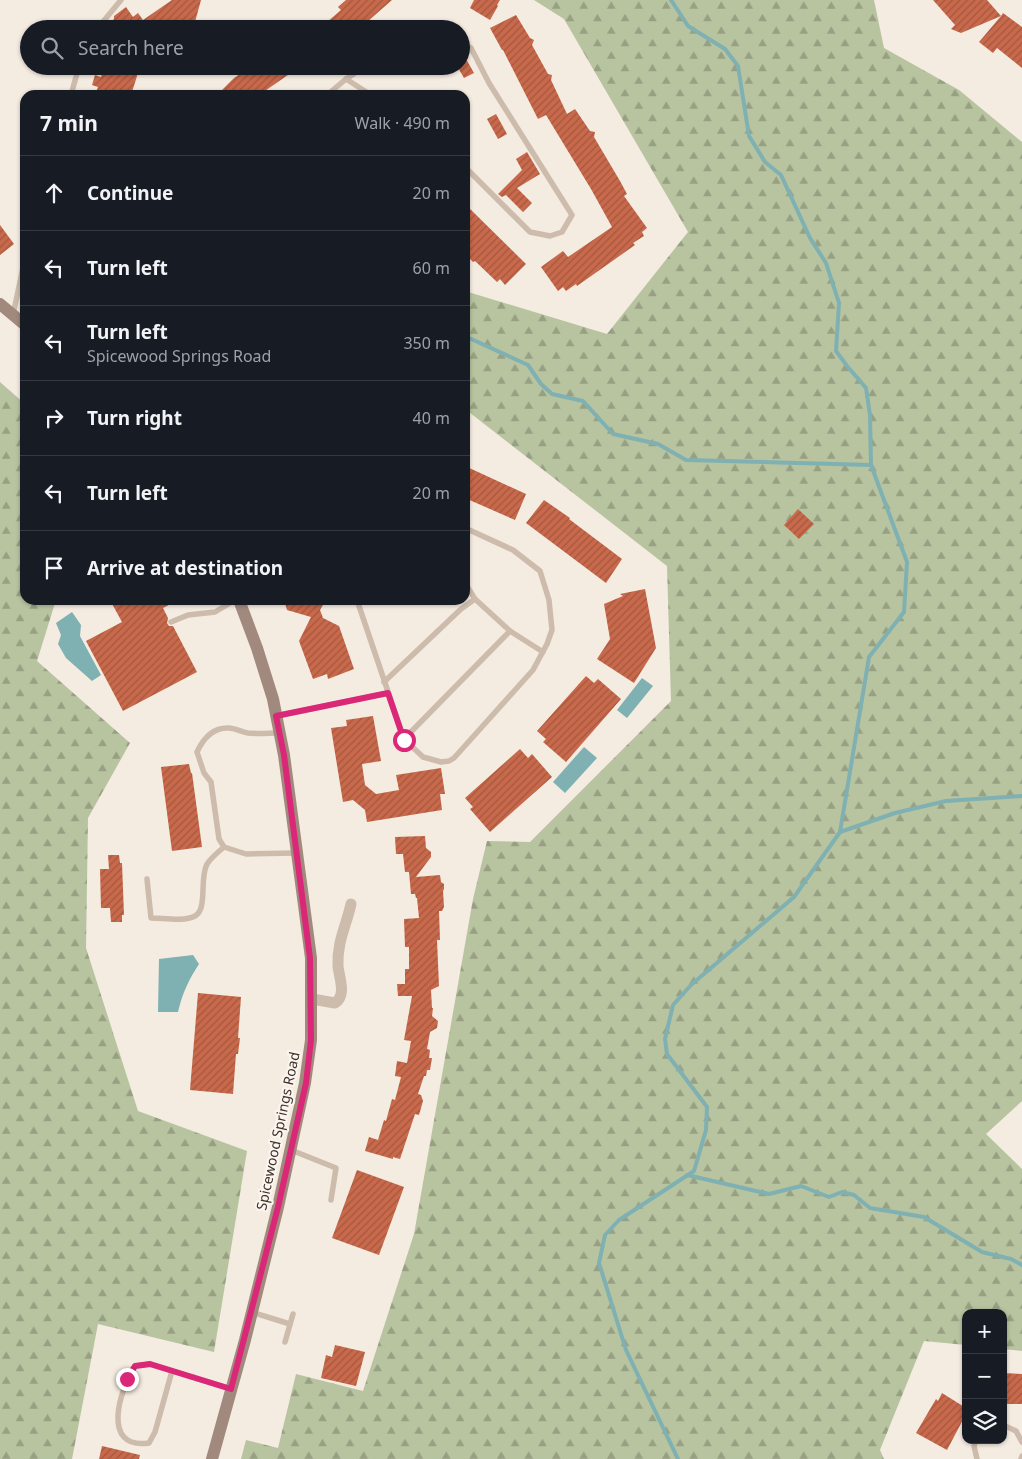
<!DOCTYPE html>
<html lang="en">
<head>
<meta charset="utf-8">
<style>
	:root { --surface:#171b24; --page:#20242c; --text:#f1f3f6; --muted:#9ea1a6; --line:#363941 }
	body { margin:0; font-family:"Noto Sans",sans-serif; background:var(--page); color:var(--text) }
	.controls { position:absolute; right:15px; bottom:15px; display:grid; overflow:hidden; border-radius:10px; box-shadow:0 1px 4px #0004 }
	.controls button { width:45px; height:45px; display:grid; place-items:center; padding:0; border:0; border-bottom:1px solid var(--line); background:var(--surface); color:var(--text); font:25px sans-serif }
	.stop { position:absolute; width:15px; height:15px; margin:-11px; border:4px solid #db2777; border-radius:50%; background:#fff }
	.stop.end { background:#db2777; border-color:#fff; box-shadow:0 1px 5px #0008 }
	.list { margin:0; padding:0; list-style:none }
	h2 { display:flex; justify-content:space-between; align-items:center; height:65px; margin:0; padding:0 20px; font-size:21px }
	h2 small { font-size:16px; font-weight:400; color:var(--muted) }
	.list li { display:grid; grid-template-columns:32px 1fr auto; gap:15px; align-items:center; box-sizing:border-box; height:75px; padding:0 20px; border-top:1px solid var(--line) }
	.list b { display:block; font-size:19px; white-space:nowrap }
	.list p { margin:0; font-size:16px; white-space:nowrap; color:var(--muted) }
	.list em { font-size:16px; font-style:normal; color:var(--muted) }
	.icon { flex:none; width:28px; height:28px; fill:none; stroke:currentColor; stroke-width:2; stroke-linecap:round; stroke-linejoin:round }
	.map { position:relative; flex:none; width:1022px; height:1459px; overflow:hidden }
	.search { position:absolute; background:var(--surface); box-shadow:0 1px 4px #0004; left:20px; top:20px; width:450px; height:55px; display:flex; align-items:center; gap:12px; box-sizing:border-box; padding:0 18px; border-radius:28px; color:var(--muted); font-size:19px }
	.panel { position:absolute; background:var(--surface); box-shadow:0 1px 4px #0004; left:20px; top:90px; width:450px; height:515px; border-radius:15px }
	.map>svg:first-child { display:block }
</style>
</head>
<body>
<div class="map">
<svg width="1022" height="1459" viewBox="0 0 1022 1459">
	<defs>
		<pattern id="forest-firs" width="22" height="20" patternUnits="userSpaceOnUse" patternTransform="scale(1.25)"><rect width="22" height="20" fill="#b8c4a0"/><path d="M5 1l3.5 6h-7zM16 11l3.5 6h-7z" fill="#97a083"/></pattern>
		<pattern id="building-hatch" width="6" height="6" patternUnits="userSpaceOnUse" patternTransform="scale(1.25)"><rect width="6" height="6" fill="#c8694b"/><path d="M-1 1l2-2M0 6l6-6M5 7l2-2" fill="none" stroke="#a4573f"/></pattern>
	</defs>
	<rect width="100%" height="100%" fill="#f4ebe1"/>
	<g fill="url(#forest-firs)">
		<polygon points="534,0 874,0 884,48 959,90 1022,142 1022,1101 986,1134 1022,1169 1022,1351 1003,1349 1003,1313 966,1313 966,1345 924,1341 880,1450 884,1459 241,1459 246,1440 278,1448 296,1374 363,1391 414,1234 473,899 487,841 530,842 671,701 667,566 465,409 465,291 607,334 688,232 564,19"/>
		<polygon points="0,382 25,404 25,600 56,600 37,661 130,743 88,818 86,948 138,1111 247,1151 214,1352 98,1324 72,1459 0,1459"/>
	</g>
	<g fill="#7fb0b2">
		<polygon points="72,612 81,625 80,636 101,675 92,681 66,658 58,644 61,635 56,623"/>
		<polygon points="642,678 653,686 627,718 617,710"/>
		<polygon points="584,747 597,758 565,793 553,782"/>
		<path d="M193,955L199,964C189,979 182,994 178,1012H158L159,959Z"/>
	</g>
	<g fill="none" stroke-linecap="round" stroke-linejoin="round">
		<g stroke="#7fb0b2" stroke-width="4">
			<polyline points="671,0 688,26 725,49 738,66 749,136 765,162 781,175 810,238 826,263 839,303 836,351 847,366 866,388 870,415 871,465 907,562 904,612 869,657 840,832 794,897 691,985 673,1005 665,1039 667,1054 707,1107 706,1130 694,1171 619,1220 605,1235 599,1263 626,1350 678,1459"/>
			<polyline points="469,338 528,365 541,384 552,394 583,401 613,434 658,444 686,460 871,465"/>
			<polyline points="840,832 895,813 946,801 1022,796"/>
			<polyline points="687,1175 769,1194 801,1186 829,1197 842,1192 854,1195 870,1208 924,1217 982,1252 1011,1259 1022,1265"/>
		</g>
	</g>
	<g fill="url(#building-hatch)">
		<polygon points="172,0 201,0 195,22 186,29 103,29 114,19 114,16 126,7 133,17 138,13 143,20"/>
		<polygon points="346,0 392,0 359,29 319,29 341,10 338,7"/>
		<polygon points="474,0 500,0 497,5 498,6 490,20 470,8"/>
		<polygon points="933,0 987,0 1001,16 1003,13 1022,27 1022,68 997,48 993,53 979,42 1001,16 961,33 951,29 955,25"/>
		<polygon points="516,15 530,38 534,40 532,45 548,74 552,75 551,80 567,114 575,109 590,131 595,132 594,137 620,181 627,194 624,196 647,228 642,232 644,236 633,243 635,245 577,286 576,284 566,291 563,287 558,291 541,267 563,251 568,257 612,227 591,189 546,115 538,119 503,50 502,50 490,28"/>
		<polygon points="461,50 474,73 464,78 457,66 461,66"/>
		<polygon points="104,66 120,66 138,73 131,95 95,95 98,87 92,85 95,75 101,77"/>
		<polygon points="252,66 301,66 259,95 217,95 234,78"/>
		<polygon points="496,114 507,134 498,139 487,119"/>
		<polygon points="527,152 540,174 517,188 532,203 523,212 506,195 502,197 498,194 522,170 516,159"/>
		<polygon points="465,204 526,264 505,285 500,279 497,282 475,261 473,262 465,254"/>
		<polygon points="0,225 14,244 0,255"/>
		<polygon points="465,466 526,494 515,520 465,498"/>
		<polygon points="544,500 570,518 569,519 622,559 606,583 526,523"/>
		<polygon points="798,509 814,524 799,539 784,525"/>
		<polygon points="645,589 656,648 634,683 597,659 610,639 604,604 623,596 620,594"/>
		<polygon points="110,600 178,600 163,608 168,618 167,623 169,626 173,626 197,672 123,711 86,641 122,622"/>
		<polygon points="284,600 326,600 320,610 323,618 339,626 354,669 328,679 327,674 313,679 299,641 311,617 287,610"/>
		<polygon points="586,676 594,683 598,679 621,699 566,762 543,742 546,739 537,731"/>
		<polygon points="373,716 381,761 362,764 365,785 376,794 399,790 396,775 441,768 445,794 440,794 442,810 367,822 365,810 353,800 343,802 331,728 347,726 346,720"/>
		<polygon points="520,749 528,758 532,754 552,777 490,832 470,809 473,807 465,798"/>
		<polygon points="189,764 191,773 192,773 202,847 172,851 161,767"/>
		<polygon points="425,836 426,848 431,852 431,857 416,877 440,875 441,882 444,884 444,889 443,891 444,907 442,911 439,911 440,940 437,940 439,986 431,990 432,1008 433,1008 432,1016 438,1021 437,1028 430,1032 427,1049 430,1050 429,1058 432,1058 430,1070 427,1070 426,1076 424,1076 418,1094 421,1095 423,1101 419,1115 415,1114 400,1159 393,1157 393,1159 365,1151 369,1137 378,1140 384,1120 386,1121 392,1099 395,1100 401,1077 395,1076 397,1061 407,1063 411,1041 404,1040 412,996 398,996 397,984 405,984 405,969 409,969 409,947 405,947 404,919 419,918 417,898 416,898 415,894 411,894 409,872 405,872 403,854 396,854 395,837"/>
		<polygon points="108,855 119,855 120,863 122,863 124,915 122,915 122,922 111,922 110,908 101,908 100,869 109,869"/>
		<polygon points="198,993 241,997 238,1038 240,1038 238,1054 236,1054 233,1094 190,1090"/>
		<polygon points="357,1170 404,1187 379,1255 332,1238"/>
		<polygon points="335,1345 365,1352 356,1386 321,1378 326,1355 332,1357"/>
		<polygon points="1003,1373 1022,1374 1022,1404 1003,1404"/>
		<polygon points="942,1393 966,1408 966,1414 947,1450 916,1433 936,1399 938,1401"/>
		<polygon points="102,1446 140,1455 139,1459 99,1459"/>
	</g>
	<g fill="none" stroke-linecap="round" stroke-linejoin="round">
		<g stroke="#cdbbac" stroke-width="5.5">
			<polyline points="97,29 121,0"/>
			<polyline points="431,29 444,29"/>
			<polyline points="461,41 471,48 489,83 572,215 562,232 550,236 530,232 465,167"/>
			<polyline points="346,79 371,95"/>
			<polyline points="71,95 79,66"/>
			<polyline points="327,95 346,79 366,66"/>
			<polyline points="13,315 25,258"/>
			<polyline points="465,583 475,599"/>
			<polyline points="357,600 404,739 423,757 441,762 449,761 454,758 533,670 547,644 552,630 549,600 540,571 513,550 465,528"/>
			<polyline points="171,622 188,615 215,612 235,600"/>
			<polyline points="384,682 461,609 475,599 510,631 543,652"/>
			<polyline points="276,716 388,693"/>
			<path d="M279,733C269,733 258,734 248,733C241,732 235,728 229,728C212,727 203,739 197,752L204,773L211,782L219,839L224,847L246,854L297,853"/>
			<polyline points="404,739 510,631"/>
			<path d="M147,879L151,918C164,918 183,922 195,916C208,909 199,879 207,864C211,858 218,852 224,847"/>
			<polyline points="291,1150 336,1168 331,1200"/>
			<polyline points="251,1312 290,1324"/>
			<polyline points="285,1342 293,1314"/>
			<path d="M172,1371L155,1432L149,1443C100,1450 120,1389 135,1366L150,1364L231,1389"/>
			<polyline points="1003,1425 1016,1431 1022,1442"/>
			<polyline points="976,1440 974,1446 977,1459"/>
			<polyline points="1021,1459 1022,1456"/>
		</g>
		<path stroke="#cdbbac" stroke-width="11" d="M312,999L335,1003C347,995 339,978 338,966C337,941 346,927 351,904"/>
		<g stroke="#a18a7d" stroke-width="12">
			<polyline points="0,304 25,325"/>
			<polyline points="212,1459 245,1340 278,1207 305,1083 311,1040 311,958 284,755 273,699 257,648 239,600"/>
		</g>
	</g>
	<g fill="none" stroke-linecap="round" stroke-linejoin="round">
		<polyline stroke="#db2777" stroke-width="6" points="127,1379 135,1366 150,1364 231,1389 278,1207 306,1083 311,1040 310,958 284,755 276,716 388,693 404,740"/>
	</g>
	<g text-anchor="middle" stroke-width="4.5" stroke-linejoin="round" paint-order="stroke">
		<g font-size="14" fill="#3b302b" stroke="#fbf5ee">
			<text transform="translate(278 1131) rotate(-78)" y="5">Spicewood Springs Road</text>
		</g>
	</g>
</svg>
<div class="controls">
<button>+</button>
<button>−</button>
<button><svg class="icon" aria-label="layers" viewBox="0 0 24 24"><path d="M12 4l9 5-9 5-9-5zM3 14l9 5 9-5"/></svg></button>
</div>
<div class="stop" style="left:404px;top:740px"></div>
<div class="stop end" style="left:127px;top:1379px"></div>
<div class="search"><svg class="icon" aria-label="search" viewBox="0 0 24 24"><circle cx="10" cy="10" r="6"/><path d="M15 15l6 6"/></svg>Search here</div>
<section class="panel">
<h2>7 min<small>Walk · 490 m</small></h2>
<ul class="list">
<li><svg class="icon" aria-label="ahead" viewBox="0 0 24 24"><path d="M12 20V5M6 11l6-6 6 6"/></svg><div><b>Continue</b></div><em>20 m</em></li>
<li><svg class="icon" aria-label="left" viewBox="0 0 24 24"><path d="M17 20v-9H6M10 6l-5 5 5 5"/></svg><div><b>Turn left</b></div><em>60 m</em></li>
<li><svg class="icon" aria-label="left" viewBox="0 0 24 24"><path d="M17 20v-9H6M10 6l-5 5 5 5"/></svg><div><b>Turn left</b><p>Spicewood Springs Road</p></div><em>350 m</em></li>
<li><svg class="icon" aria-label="right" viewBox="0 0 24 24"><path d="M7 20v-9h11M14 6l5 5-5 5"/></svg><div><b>Turn right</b></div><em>40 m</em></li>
<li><svg class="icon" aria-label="left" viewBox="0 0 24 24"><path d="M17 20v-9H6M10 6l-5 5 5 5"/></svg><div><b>Turn left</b></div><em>20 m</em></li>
<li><svg class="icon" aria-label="arrive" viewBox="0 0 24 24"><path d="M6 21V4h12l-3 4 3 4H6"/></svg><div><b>Arrive at destination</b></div></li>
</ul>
</section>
</div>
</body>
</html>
